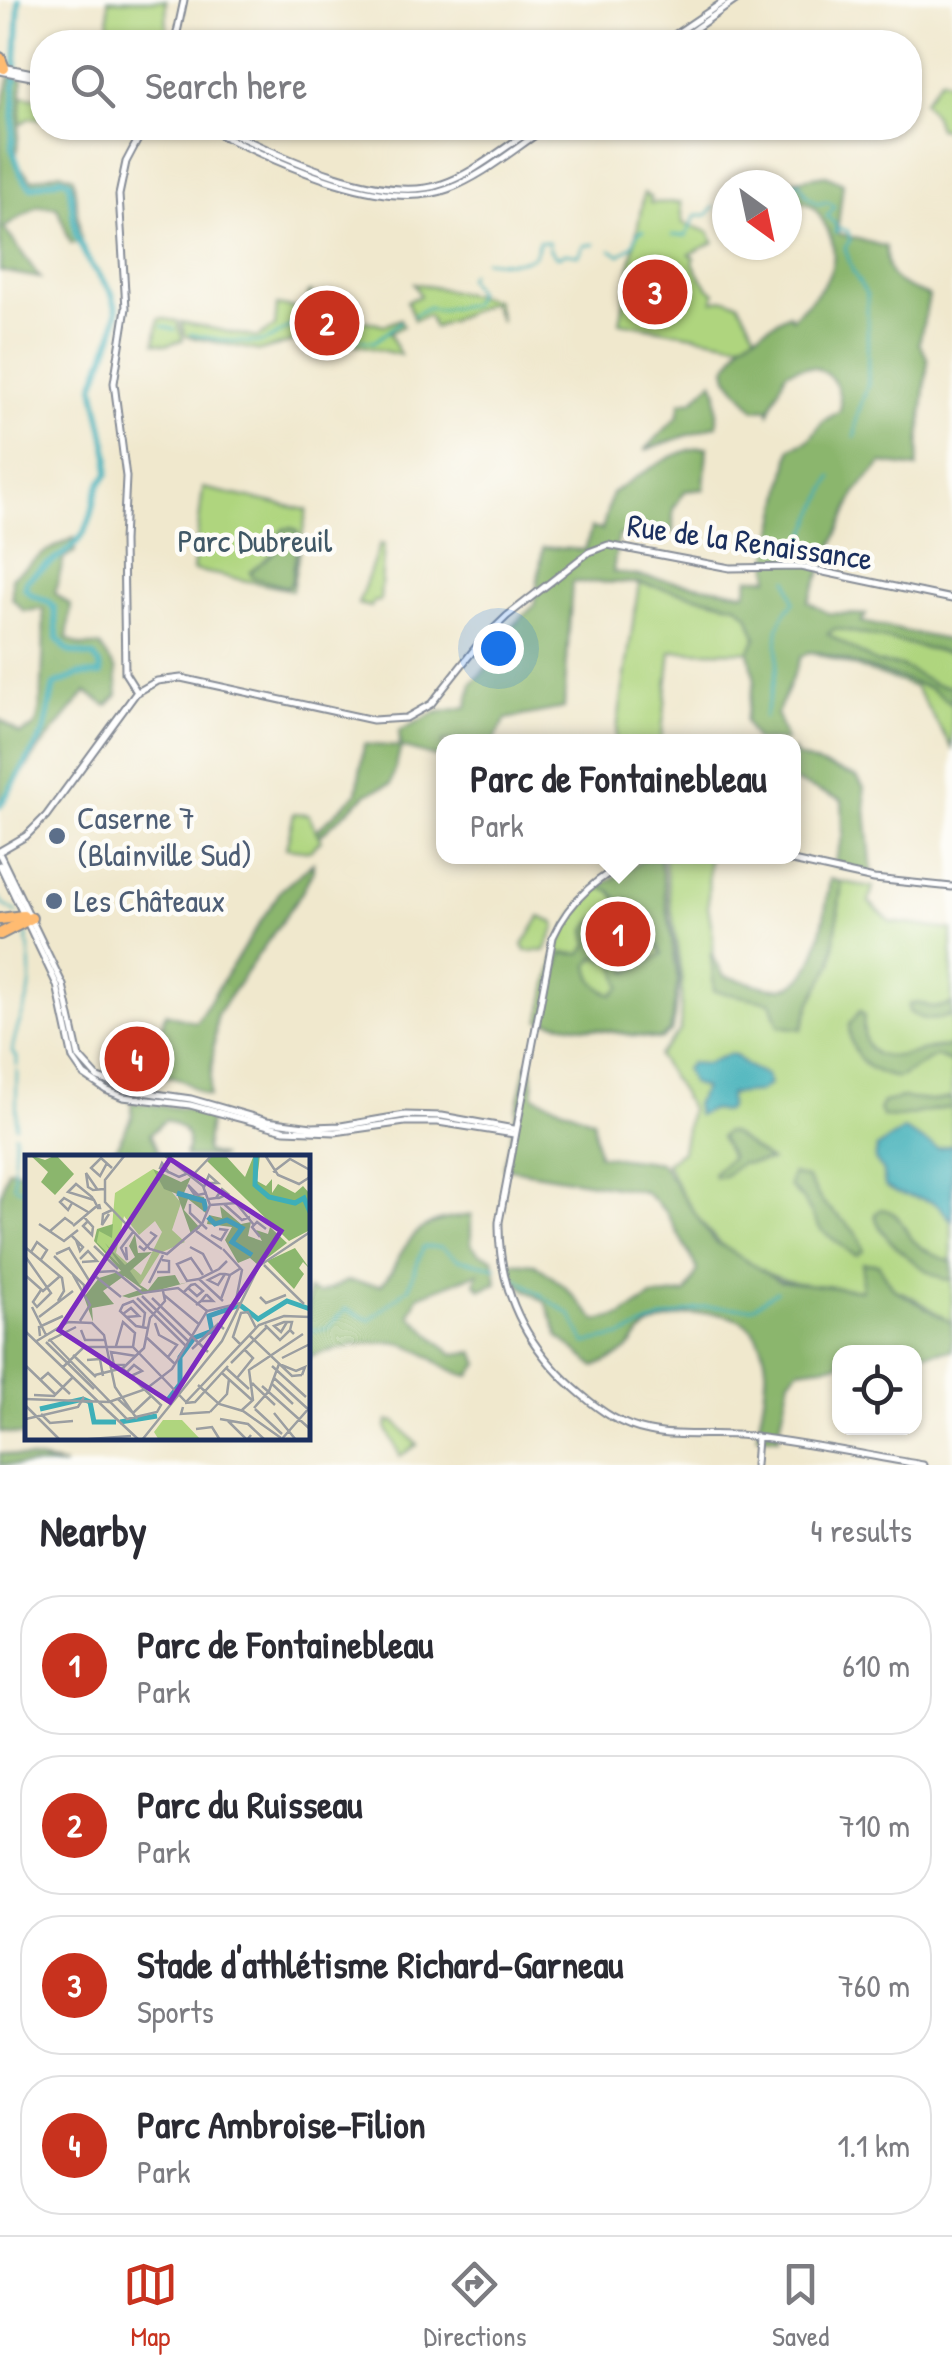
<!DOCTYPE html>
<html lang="en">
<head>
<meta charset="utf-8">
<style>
	:root { --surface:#fff; --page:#f7f7f7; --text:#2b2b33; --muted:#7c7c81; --line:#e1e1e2; --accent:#c8321e }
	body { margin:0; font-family:"Patrick Hand",sans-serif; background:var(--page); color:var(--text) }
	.controls { position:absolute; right:30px; bottom:30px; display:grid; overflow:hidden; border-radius:20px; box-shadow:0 2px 8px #0004 }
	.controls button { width:90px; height:90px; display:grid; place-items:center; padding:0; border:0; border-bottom:2px solid var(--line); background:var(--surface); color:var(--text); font:50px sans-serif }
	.compass { position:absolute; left:712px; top:170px; width:90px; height:90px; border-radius:50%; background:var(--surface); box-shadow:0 2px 8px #0004; rotate:147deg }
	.you { position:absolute; left:498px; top:648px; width:35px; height:35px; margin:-25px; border:8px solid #fff; border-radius:50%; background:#1a73e8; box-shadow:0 0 0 15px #1a73e833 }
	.badge { display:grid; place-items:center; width:65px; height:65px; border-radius:50%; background:var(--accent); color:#fff; font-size:32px; font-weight:700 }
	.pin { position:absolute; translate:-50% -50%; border:5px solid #fff; box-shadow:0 2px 10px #0006 }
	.popup { position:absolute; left:436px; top:734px; width:365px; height:130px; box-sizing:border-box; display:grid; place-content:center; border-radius:20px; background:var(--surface); filter:drop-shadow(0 2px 8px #0005); font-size:32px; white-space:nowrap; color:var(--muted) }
	.popup b { font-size:38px; color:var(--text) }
	.popup::after { content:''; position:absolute; left:50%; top:100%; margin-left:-20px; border:20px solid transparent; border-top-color:var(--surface) }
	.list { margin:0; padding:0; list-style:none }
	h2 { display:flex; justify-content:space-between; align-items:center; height:130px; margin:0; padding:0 40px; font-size:42px }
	h2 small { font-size:32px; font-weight:400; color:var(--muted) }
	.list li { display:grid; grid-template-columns:65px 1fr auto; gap:30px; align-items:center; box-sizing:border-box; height:140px; margin:0 20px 20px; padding:0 20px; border:2px solid var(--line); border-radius:40px }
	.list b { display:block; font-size:38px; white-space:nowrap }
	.list p { margin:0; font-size:32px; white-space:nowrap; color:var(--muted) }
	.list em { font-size:32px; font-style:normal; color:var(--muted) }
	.icon { flex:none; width:55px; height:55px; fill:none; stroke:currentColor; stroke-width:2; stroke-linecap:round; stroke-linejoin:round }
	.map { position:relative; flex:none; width:952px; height:1465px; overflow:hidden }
	.search { position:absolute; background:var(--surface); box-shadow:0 2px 8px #0004; left:30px; right:30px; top:30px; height:110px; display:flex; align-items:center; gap:25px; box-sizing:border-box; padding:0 35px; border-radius:40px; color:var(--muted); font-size:38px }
	.sheet { height:770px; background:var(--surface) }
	nav { display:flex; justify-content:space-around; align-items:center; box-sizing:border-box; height:140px; border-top:2px solid var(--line); background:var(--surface); font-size:28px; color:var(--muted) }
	nav a { display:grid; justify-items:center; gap:5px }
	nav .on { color:var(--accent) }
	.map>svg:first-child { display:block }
</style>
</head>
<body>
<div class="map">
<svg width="952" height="1465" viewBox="0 0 952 1465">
	<rect width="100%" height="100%" fill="#fdfcf7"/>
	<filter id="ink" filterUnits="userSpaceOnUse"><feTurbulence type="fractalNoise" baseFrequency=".01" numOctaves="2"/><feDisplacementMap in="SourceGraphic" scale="20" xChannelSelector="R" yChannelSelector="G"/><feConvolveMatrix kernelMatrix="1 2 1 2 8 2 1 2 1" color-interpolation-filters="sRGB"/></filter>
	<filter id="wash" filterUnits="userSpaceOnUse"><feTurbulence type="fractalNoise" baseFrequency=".0048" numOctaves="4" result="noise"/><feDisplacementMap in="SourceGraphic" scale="40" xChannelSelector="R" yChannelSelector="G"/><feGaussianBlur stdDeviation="2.25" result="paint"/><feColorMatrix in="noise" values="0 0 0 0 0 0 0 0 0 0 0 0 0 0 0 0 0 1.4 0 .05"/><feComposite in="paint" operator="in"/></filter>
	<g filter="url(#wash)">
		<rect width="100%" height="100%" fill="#f0e8cd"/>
		<g fill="#afd57e" stroke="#65826e" stroke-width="2.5">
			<polygon points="166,0 167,31 109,34 108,0"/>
			<polygon points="941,78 952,84 952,130 938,128 934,116 923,101"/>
			<polygon points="22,96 42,99 41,119 30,118 20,124"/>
			<path d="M644,193L651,198L650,203L681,202L683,223L709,232L714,242L690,254L695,258L693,262C698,273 703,284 715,293L713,301L725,299L738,302L756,333L742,342H733L620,322Z"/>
			<polygon points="414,283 495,300 501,322 491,302 434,328 428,315 414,320 407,301 420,296"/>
			<polygon points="309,292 312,293 309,311 386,325 400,319 403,326 390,333 400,355 318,335 260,351 185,336 181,322 257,338 275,326 277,305 305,310"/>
			<polygon points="159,318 177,321 183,340 167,345 155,343"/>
			<polygon points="203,488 307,510 292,590 193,570"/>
			<polygon points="380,544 384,545 380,601 373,602 371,607 358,604"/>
			<polygon points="639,583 952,654 952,748 915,687 812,652 671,651 661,741 615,742"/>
			<polygon points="294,813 308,814 321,840 310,851 286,848"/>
			<path d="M660,857L680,981L672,1031L661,1040L540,1020C555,957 558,912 618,875C632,867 643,858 660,857Z"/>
			<path d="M664,857H709L708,906L713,935L714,990L772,1002L802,1029L811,1002L832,963L842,882L873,887L869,902L891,922L952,930V1323C935,1313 910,1292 891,1289C876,1287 859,1291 844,1290C753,1285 703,1245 666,1163L682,1151L690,1108L658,1056L680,1031L682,981Z"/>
			<polygon points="540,917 555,923 556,927 545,951 526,951 523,945"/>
			<polygon points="132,1032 168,1039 145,1087 116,1082 104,1075"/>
			<polygon points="388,1421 396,1422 417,1445 400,1456 387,1429"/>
		</g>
		<g fill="#8bb66d" stroke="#537266" stroke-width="2.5" fill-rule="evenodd">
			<polygon points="10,76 23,79 16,162 32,180 60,172 73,177 81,241 71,244 57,207 38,206 4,228 40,278 0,271 0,116"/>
			<path d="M826,175L843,183L837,233L886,247C885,283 899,284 929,296L919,343L928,359L917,468L882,463L856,492L808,602L828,613L866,615L861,622L952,641V654L844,630L834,629L828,634L877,663L901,666L934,684L952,687V704L929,688L822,653L809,652L801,657L777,714L786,741H756L745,721L755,681L749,652L756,637L748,615L737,605L639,583L572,582L564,708L506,719L494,741L443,742V759L401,747L391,784L368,793L319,836L316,831L357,793L364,744L400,747L399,731L435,713L467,707L472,683L497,657L495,642L534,606L543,547L585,550L591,528L602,530L612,493C637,477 678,447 707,447L704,489L685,491L673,509V532L650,529L618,536L613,572L746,593L749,578H769V558L791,448L809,440L823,421L840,411C844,377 816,357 786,372L769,412L768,408L755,410L728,377L726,368L742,342L789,314L792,318C824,288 849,264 823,221C814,206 810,201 792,202L787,194V185L781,184V178L795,180Z"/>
			<polygon points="713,381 717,390 717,425 645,450 678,416 681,402 693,400"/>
			<polygon points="291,528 296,530 299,537 291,584 287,587 253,578 250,572 278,549 279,536 283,529"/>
			<path d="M74,538L75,552L64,558L55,593L71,606L67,639L81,646H100L116,670L118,695L107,706L86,692L40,748L0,804V719L20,734C23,732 31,730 34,727C44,716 44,627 43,609L24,611L12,598V577L47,551Z"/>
			<polygon points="793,751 798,757 857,777 864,788 872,873 833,866 843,835 842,800 793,781"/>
			<path d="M660,857L678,981L670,1031L660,1039L545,1021L562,953L581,954L589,945L586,929L598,917C615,933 617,952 629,972L662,954L651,934L626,924L633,911L628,900L619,902L611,891L599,887L641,861ZM595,957L615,963L621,987L612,995C598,988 591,980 589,965Z"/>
			<path d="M313,863V870L302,892L217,1014L209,1096C193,1093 182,1072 162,1077C157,1079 152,1082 147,1083L167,1040L159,1038L165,1013L196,1022L281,890Z"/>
			<path d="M830,879L842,882L832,963L811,1002L802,1029L779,1026L771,1002L714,991L711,954L724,976C741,979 771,992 787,987C820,979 825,908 830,879Z"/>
			<path d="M917,1002L934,1008L952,1004V1015C936,1021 924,1022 909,1012V1004Z"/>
			<path d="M860,1011L864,1015C858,1084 914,1046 952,1046V1063L936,1056L898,1078C866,1072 850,1056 849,1025Z"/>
			<path d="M527,1064L532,1067L534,1096L593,1120L598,1155L661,1163L713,1240L779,1281L861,1290L863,1263L878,1264L894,1289L952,1323V1350L915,1354L840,1352L839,1364L799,1369L790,1379L778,1438L757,1436C760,1414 768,1387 766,1366C760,1299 696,1308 651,1326C638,1332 634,1346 623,1353C615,1359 604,1362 595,1367L559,1337L546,1303L513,1281L509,1262L535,1264L564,1286L597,1321L621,1316L652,1297L686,1293L698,1270L666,1212L645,1192L504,1168Z"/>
			<path d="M902,1098L932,1101L952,1098V1108C928,1108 906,1120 883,1117L879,1110L883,1102Z"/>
			<path d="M131,1102L210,1112L205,1152L222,1157H185C192,1135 185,1127 165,1120L150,1134L161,1157L87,1158L105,1151L113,1153L132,1117Z"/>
			<polygon points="725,1132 731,1133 770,1161 740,1164 724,1176 715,1177 713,1173 731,1157 720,1137"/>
			<polygon points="8,1169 27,1172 27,1436 0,1432 0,1196"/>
			<path d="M792,1174L807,1178C812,1185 816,1193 821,1200C834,1216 860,1227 863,1251L857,1255L853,1254L821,1230L804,1201L789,1186Z"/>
			<path d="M881,1209C903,1212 901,1229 915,1242C924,1251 940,1258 952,1261V1281C927,1277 879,1239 875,1214Z"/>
			<path d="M471,1215V1244L479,1253L493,1258L497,1283L481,1289L475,1283L478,1273L418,1296L410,1315L452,1354L474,1352L479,1364L470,1376C444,1372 428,1351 404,1344C379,1338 331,1350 308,1357V1290L319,1294L347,1281L381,1285C390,1277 393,1268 399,1257C418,1222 434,1221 471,1215Z"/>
			<polygon points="0,1453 65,1465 0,1465"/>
		</g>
		<g fill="#3eafb8" stroke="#2c6f8b" stroke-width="2.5">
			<polygon points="729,1054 735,1055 745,1065 766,1075 769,1085 758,1092 729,1094 729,1108 724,1112 711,1110 697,1115 695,1104 704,1088 691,1083 685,1069 690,1063 706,1064"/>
			<path d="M904,1130L938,1149L952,1145V1221C946,1215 942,1207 934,1203C917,1195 900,1198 885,1186L882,1169L875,1160L877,1147Z"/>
		</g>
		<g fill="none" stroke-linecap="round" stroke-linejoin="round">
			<g stroke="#3eafb8" stroke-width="2.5">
				<polyline points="787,187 799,182 806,195 817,204 828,202 835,207 827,216 836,225 835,233 841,229 848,231 850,240 845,248 853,272 867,295 868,384 857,416 855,437"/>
				<polyline points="672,235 686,236 696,215 707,215 714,207"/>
				<polyline points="611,250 620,255 633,245 638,232 644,230"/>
				<path d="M484,260C503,262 516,265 534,256L539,241L549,242V249L557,257L566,253L579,255L584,245L595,244"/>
				<polyline points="117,313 119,314"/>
				<polyline points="414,315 428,307 437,310 472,304 476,291 467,278 470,274"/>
				<polyline points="162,326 175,330"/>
				<path d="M190,334C208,338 243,344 261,342C279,339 286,322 304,324C328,326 349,340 374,342L400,322"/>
				<polyline points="797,554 832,477"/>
				<path d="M764,718C768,702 773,687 776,671C782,643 768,629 794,602L788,579"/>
				<polyline points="0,898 3,904 17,913"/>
				<path d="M17,1065V1057L12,1053C14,1032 22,1018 28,998C33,981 30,944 24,927"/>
				<polyline points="16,1126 17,1070"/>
				<polyline points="14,1160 15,1134"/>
				<polyline points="14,1186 14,1164"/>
				<polyline points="17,1188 28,1190"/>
				<polyline points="516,1278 571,1315 585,1343 622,1336 662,1319 705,1307 752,1308 777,1291"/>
				<polyline points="308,1331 327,1328 346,1309 370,1320 409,1287 423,1247 441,1247 458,1259 496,1267"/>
			</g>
			<path stroke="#3eafb8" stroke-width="6" d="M0,806L44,733L54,685L79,675L101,674L100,665L94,657L68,651L58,639L54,608L49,602L32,595L25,588L26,581C47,561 73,555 87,527C97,506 91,491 108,474L109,457L94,386L114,331L117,310L111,291L90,264L76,236L69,182L62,178L31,187L22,176L12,148L19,0"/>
		</g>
	</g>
	<g filter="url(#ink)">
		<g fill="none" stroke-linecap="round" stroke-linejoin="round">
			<defs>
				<g id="tertiary">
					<polyline points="175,42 184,0"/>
					<polyline points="664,42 726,0"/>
					<polyline points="676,42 736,0"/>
					<polyline points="3,67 42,75"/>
					<polyline points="0,71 42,79"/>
					<path d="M206,128C268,157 379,215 448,189C483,176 515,148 546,128"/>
					<path d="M221,128C276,154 381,206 442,184C475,173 505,146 535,128"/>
					<polyline points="137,692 125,673 123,541 126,477 114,383 126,308 119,195 126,162 144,128"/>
					<polyline points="0,851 26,836 46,816 136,693 157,681 181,678 373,720 406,718 431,704 480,642 507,616 589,552 608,545 730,568 800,567 952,599"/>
					<polyline points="0,855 63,985 79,1057 98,1078 135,1091 191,1099 267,1121 312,1127 341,1126 405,1115 442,1116 514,1129"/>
					<path d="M638,856C600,876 571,897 553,937L499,1222C498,1293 528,1350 582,1395C602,1412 622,1426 649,1431C681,1438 715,1432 748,1436C807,1443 865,1455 923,1465"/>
					<polyline points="770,856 874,879 952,887"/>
					<polyline points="0,865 57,985 73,1059 84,1075 106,1090 123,1097 190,1105 284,1130 335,1132 405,1122 438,1122 514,1134"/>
					<polyline points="755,1465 757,1438"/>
				</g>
				<g id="motorway">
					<polyline points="0,58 4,68"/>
					<polyline points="0,919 23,916"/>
					<polyline points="0,934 31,918"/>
				</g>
			</defs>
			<use href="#tertiary" stroke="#868c96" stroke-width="9"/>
			<use href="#motorway" stroke="#868c96" stroke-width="14"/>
			<use href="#tertiary" stroke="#fff" stroke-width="5"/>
			<use href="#motorway" stroke="#ffbb71" stroke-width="10"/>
		</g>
	</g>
	<g fill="#5c6f8a" stroke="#fdfcf7" stroke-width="4">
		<circle cx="57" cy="836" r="10"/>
		<circle cx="54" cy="901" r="10"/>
	</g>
	<g text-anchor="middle" stroke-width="9" stroke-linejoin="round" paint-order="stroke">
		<g font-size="32" fill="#405866" stroke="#fdfcf7">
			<text x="255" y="552">Parc Dubreuil</text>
		</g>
		<g font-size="32" fill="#1b2f5e" stroke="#fdfcf7">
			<text transform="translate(750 542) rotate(8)" y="11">Rue de la Renaissance</text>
		</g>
		<g font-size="32" fill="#4e5e75" stroke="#fdfcf7" text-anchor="start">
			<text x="77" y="829">Caserne 7<tspan x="77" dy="37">(Blainville Sud)</tspan></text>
			<text x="74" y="912">Les Châteaux</text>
		</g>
	</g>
	<g transform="translate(25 1155)">
		<rect width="285" height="285" fill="#f0e8cd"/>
		<path d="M128,14L156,48L147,75L160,87L135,98L115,130L72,87L73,76L87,72L90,38ZM99,61L114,80L130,66L137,77L116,120L91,98ZM138,265H157L176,285H134L129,277Z" fill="#afd57e" fill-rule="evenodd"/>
		<path d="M5,0L20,5L31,0L49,19L30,40L16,27L23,17ZM188,0H200L220,22L229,0H235L232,26L241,31L247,24V38L253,29L270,38L278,31L285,39V75L264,86L182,6ZM128,14L156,27L166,22L159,38L179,42L182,59L163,44L159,55L175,73L166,79L152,39L139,34ZM195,51L216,69L226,67L223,81L237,86L231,75L243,79L245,72L262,88L233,110L225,103L213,108L200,85L207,72L182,69L184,60L197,63ZM88,69L87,83L74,76L72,87L95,110L80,88L100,110L110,102L104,91L110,79L113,98L127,97L105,116L115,130L123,135L133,122L150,120L155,129L164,127L104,143L97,141L117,134L99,121L78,136L89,149L67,153L68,167L59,142L74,123L96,116L69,86L72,74ZM270,93L285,114L278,107L274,113L279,119L269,134L242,106Z" fill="#8bb66d"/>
		<path fill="none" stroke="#3eafb8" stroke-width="5" d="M231,0L230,30L244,42L270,48L279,43L285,57M152,38L179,46L181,56M183,62L190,69L202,65L217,73L207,87L227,100M142,246L155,229V202L169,183L187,176L184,161L215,150L233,164L262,146L285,154M15,254L58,244L65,247L69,267H91M95,267L132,261"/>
		<path fill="none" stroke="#9b9ea1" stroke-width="2.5" d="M100,0L80,25V47L125,94L142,99L177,69L185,50L178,31L139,0M240,0L253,20L274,29L285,22M82,8L75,21L66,13L76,3L87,13M248,17L265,4L285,15M144,18L137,8L135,13L154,22L161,19M166,22L187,0M179,32L184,20L193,28H184M72,34L61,18L63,32L68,35L79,34M173,40L163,30L169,39L173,40L182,38M184,44L191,43H194L203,39L197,34L191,43M69,45L43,37L51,29L67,42L68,44L69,45L73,53H75L74,49M47,48L43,55L35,47L39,43L63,57M165,49V58L182,74M199,49L217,65L225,62M185,50L211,48L229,70M84,59L77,70L78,59L87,55M58,61L68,72L67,80L58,71L63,66M14,69L39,86L53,75M48,71L73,50M171,76L197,94M24,77L40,63L48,69M186,80L196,85L202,75L194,74M47,81L58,92L55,96L51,85M235,82L227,72L232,67L241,74M69,91L93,114M114,91L119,95L131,81L125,77M0,92L37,123L39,136L33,146M101,92L102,105L96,93L108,77M165,92L178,99L187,116M198,94L217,115L210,150M6,97L12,87L22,95L15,106M31,99L44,93L65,127L73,117L90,116M0,101L26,138L12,152L8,147L16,135M29,101L59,130V138M55,104L63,96L72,106L57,107M239,110L279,149M90,116L117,138L153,133L182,156M132,117H144V106L137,105M200,119L193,130L183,125L195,119H200L205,120M0,120L18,136L34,122M48,120L65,150L55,166M178,120L166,103L152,109L162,126L174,124L194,114L202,106M70,121L96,142M174,124L198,146M124,128L138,100M159,137L166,130L170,129L178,136L172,141L163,133M139,140L175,170M117,141L164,187M235,142L241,148L261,140M112,143L162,192M127,143L183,197M196,144L205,120L216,113M171,150L176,146L181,140H182L188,146H176M7,152L21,180M98,159L106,153L114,161L101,162M14,162L48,136M262,167L256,177L249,171L259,167H267L265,175M130,168L134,180L152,190L143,202M240,170L255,185L265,175L269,179M118,172L120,158L108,146L98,150L95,156L111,171L122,173M56,175L60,185H80M0,176L84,257M224,180L267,221L277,220M15,181L14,172L38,161M121,182L150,209M24,184L102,264L132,257L136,250L97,213M23,186L51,172M10,187L43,167L67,168L79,180L90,232L112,264M21,187L69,234M215,189L208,182L216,158L223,157L231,173M91,191L98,167L110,178L108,192M167,194L193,169L199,174M48,200L71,222M257,203L285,189M62,205L75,204L78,221M206,208L242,172M0,210L31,240M100,210H89L86,197L111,201M247,211L281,242M37,213L59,192H108L161,247L234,170L259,161L285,162M201,213L224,234M102,217L109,210L117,216L106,221M197,218L228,246M70,220L98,213L119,193L125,163L140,146L138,136M212,223L228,203L219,194M249,223L284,255M15,225L23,218L45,239M227,228L250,250M246,228L268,249M173,230L194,249L218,256L256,283M237,231L285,274M9,240L29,241L47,223M0,244L84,247L121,234L147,214L182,156L216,148M93,244L108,258L126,241M160,248L170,247L203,211M0,250L35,285M158,252L156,259L185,257M229,253L244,236L254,209L271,216L280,212L277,220M230,254L257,279M82,255L114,285M217,255L228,245L224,215L278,179M185,257L202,239L204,224M249,258L271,285M16,259L25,268L48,266M1,264L53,252L59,242M195,264L223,269L240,285M203,266L222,285L226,280M171,274L187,272L195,285M52,285L106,281M117,285L197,186L234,111L285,77M256,285L285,252"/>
		<path fill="#7b2cbf" fill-opacity="0.15" stroke="#7b2cbf" stroke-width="5" d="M145,4L256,76L145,247L34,175Z"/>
		<rect width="285" height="285" fill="none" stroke="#1b2f5e" stroke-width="5"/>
	</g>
</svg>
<div class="controls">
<button><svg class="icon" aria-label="locate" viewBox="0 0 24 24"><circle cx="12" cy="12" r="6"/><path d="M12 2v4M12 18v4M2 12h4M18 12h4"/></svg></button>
</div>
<svg class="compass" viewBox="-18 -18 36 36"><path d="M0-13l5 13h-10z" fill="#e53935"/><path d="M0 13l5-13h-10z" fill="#7c7c81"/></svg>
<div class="you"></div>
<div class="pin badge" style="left:618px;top:934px">1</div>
<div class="popup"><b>Parc de Fontainebleau</b>Park</div>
<div class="pin badge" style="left:327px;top:323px">2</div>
<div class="pin badge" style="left:655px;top:292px">3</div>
<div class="pin badge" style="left:137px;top:1059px">4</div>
<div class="search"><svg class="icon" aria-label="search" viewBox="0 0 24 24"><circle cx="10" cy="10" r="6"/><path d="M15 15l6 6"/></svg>Search here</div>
</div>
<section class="sheet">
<h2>Nearby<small>4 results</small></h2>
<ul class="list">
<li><span class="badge">1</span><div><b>Parc de Fontainebleau</b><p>Park</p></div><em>610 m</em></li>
<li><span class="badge">2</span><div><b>Parc du Ruisseau</b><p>Park</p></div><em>710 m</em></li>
<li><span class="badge">3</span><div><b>Stade d'athlétisme Richard-Garneau</b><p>Sports</p></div><em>760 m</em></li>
<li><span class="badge">4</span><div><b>Parc Ambroise-Filion</b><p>Park</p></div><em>1.1 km</em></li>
</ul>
</section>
<nav>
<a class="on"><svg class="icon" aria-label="map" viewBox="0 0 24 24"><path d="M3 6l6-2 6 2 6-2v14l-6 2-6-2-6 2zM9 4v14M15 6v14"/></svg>Map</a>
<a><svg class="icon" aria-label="directions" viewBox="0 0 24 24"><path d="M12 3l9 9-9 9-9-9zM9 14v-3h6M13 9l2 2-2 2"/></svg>Directions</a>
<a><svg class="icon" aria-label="saved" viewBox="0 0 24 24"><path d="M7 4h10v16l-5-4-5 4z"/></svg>Saved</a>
</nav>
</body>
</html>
